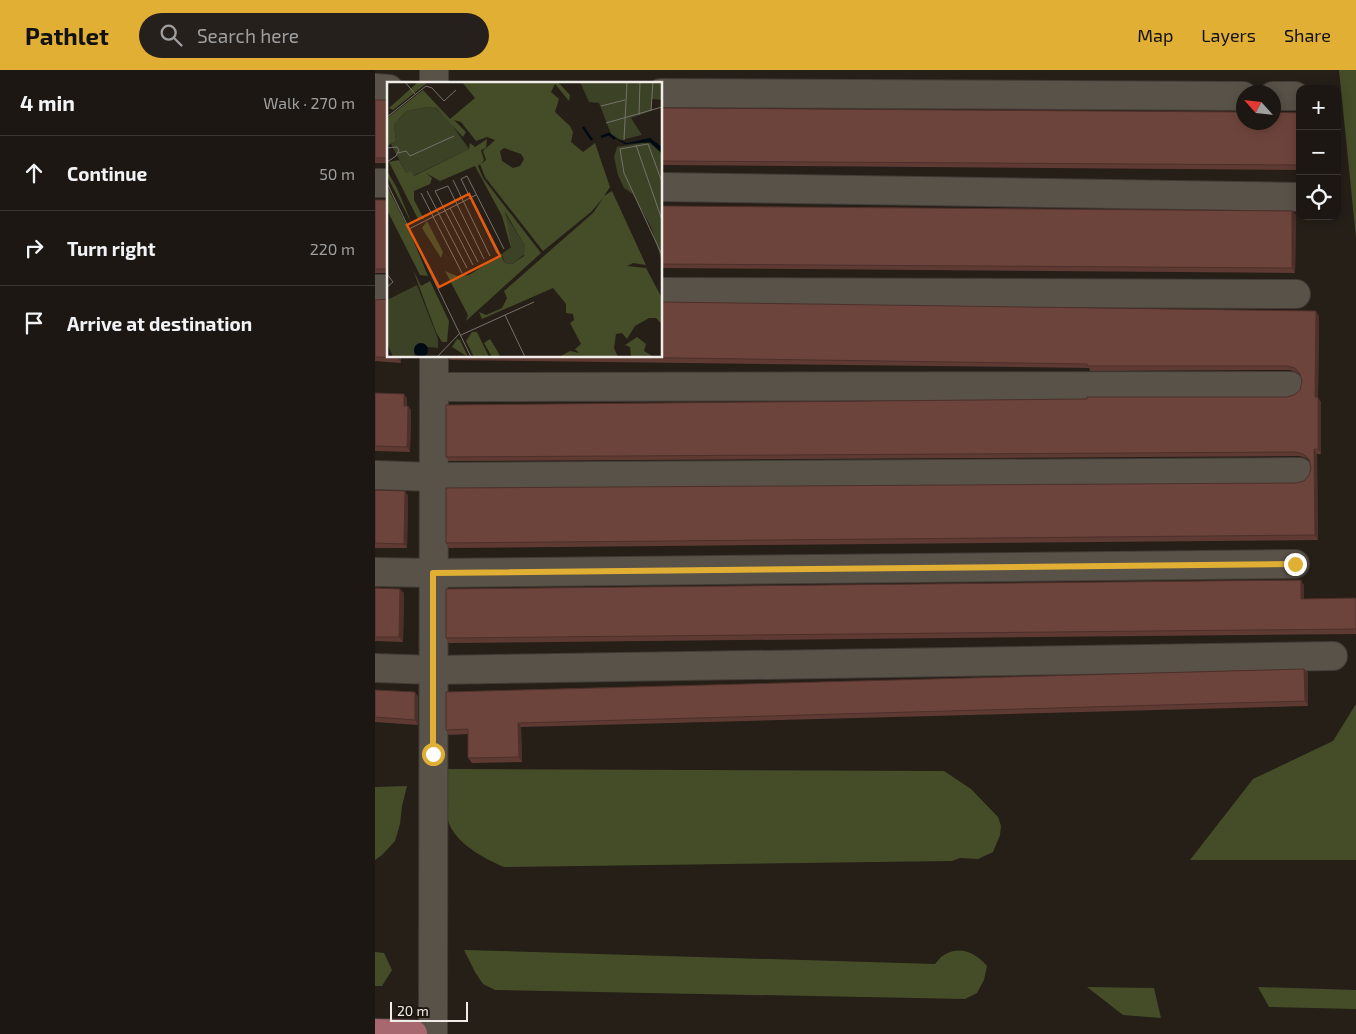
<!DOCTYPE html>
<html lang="en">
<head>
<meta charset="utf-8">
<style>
	:root { --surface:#1c1712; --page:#25201b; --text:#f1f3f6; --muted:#a09f9f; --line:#3a3632; --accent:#e1af34 }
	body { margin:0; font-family:"Exo 2",sans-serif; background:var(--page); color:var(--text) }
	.controls { position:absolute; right:15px; top:15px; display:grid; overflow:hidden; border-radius:10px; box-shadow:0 2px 12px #0003 }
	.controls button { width:45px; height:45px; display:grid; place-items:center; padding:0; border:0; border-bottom:1px solid var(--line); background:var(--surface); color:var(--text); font:25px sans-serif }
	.compass { position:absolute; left:861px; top:15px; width:45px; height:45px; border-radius:50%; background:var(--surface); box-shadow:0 2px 12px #0003; rotate:297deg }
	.scale { position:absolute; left:15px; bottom:12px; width:78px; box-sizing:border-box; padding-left:5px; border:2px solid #f0ece7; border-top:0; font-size:14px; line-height:18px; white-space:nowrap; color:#f0ece7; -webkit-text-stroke:4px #1c160f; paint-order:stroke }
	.stop { position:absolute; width:15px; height:15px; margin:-11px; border:4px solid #e1af34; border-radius:50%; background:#fff }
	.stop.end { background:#e1af34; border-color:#fff; box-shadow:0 1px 5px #0008 }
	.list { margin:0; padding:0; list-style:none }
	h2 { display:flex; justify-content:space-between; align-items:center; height:65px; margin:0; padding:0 20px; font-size:21px }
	h2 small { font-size:16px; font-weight:400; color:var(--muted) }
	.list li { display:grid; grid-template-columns:32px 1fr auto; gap:15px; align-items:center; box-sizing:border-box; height:75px; padding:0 20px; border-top:1px solid var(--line) }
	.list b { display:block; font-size:19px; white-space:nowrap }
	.list em { font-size:16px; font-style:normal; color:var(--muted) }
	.icon { flex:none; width:28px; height:28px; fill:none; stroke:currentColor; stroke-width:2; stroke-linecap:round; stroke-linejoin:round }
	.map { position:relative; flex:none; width:981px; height:964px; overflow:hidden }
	header { display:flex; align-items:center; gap:30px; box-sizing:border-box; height:70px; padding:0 25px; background:var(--accent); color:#111 }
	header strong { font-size:24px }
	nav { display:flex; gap:28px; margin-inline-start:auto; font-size:18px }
	.search { width:350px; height:45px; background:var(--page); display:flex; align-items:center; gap:12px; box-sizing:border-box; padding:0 18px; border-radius:28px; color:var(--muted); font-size:19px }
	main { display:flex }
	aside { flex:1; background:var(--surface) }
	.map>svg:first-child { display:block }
</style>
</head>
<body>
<header>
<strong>Pathlet</strong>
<div class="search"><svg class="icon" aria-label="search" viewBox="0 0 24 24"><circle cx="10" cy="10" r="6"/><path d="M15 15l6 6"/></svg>Search here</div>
<nav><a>Map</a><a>Layers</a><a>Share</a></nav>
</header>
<main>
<aside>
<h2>4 min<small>Walk · 270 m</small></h2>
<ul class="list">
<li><svg class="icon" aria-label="ahead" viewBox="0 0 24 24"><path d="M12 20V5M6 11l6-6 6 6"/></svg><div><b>Continue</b></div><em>50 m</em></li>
<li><svg class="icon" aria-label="right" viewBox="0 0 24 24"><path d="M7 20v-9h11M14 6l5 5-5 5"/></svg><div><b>Turn right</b></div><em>220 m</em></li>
<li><svg class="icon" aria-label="arrive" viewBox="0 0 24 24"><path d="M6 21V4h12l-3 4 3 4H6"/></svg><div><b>Arrive at destination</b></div></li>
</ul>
</aside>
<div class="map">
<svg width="981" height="964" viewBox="0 0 981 964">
	<rect width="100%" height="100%" fill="#251f18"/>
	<g fill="#444d27">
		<polygon points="964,0 981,0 981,168"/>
		<polygon points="981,634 981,790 815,790 878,709 958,671"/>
		<path d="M67,699L569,701L596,719L623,747L626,756L625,765L618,782L603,789L585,788L577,791L129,797C110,789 78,772 73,750C71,743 74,736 73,730C73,720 69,709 67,699Z"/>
		<polygon points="32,716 27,736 25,754 20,771 7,785 0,790 0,717"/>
		<path d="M89,880L560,894C563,891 565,887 569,885C585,875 601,883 612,896L609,910L602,923L590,929L120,920L108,914L100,902Z"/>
		<polygon points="0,882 9,883 17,900 7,916 0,916"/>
		<polygon points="712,917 779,918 786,948 748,945"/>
		<polygon points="883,917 981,920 981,939 894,937"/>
	</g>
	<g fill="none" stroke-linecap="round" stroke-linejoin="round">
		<defs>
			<g id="minor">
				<polyline points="59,14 59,0"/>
				<polyline points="0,18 14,19"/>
				<polyline points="286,23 868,26"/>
				<polyline points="898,26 920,26"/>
				<polyline points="0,113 14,113"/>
				<polyline points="286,117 922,127"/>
				<polyline points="0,219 14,219"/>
				<polyline points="286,222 921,224"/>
				<polyline points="59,317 915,316"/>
				<polyline points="0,405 59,407 924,402"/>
				<polyline points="0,502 58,503 920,494"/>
				<polyline points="0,598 59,600 958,586"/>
				<polyline points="58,964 59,286"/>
			</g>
			<polyline id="major" points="0,963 38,964"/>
		</defs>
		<use href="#minor" stroke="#403b36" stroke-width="30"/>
		<use href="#major" stroke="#403b36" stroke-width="30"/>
		<use href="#minor" stroke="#595249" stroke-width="28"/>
		<use href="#major" stroke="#a86870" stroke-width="28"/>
	</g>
	<g fill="#5e3a33">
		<rect x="0" y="30" width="14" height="63"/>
		<polygon points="286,38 925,43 925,100 286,95"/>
		<rect x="0" y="130" width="14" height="73"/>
		<polygon points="286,136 917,141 921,145 920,203 286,198"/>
		<polygon points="0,230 14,286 26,286 26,293 0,291"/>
		<polygon points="944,246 943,328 946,332 946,384 942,384 943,470 74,478 71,473 921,413 929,411 934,405 936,398 935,391 931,388 924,386 74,391 71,387 712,329 912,327 919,325 925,320 927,311 926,306 923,303 915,300 715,301 714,298 75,290 72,286 286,286"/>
		<polygon points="0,323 32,328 32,336 36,340 35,382 0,381"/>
		<polygon points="0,420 30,421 33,426 32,478 0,478"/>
		<polygon points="929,515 929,529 981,528 981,564 74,573 71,568"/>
		<polygon points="0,518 29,523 28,572 0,571"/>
		<polygon points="929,599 933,603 933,636 146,657 147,692 97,693 93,688 93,664 74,665 71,660 71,622"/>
		<polygon points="0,620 40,622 43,627 43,655 0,652"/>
	</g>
	<g fill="#4c3029">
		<polygon points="917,141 921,145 920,203 917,198"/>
		<polygon points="941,241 944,246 943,328 946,332 946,384 943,379 940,327"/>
		<polygon points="23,286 26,286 26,293 23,288"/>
		<polygon points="29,324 32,328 32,340 29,336"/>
		<polygon points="33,336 36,340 35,382 32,377"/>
		<polygon points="939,379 942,384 943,470 940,465"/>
		<polygon points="30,421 33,426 32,478 29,474"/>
		<polygon points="926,510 929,515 929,534 926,529"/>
		<polygon points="25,519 29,523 28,572 24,567"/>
		<polygon points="929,599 933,603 933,636 930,631"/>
		<polygon points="40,622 43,627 43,655 40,650"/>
		<polygon points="143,653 146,657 147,692 144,687"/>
	</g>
	<g fill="#6d443b" stroke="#4c3029">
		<rect x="0" y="30" width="14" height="58"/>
		<polygon points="286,38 868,42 868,52 898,52 898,42 925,43 925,95 286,91"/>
		<rect x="0" y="130" width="14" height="69"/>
		<polygon points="286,136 917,141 917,198 286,194"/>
		<polygon points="14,229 14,286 23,286 23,288 0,287 0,230"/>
		<polygon points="286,232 941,241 940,327 943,327 943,379 939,379 940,465 71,473 71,418 921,413 929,411 934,405 936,398 934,389 928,384 921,382 71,387 71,335 712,329 712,327 912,327 919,325 925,320 927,311 925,304 920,298 912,296 712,296 712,294 168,286 286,286"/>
		<polygon points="0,323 29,324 29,336 33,336 32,377 0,376"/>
		<polygon points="0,420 30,421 29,474 0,473"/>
		<polygon points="926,510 926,529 981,528 981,559 71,568 71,519"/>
		<polygon points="0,518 25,519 24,567 0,567"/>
		<polygon points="929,599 930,631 143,653 144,687 93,688 93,659 71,660 71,622"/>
		<polygon points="0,620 40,622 40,650 0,647"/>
	</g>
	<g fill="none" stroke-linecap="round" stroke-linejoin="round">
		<polyline stroke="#e1af34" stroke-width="6" points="58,684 58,503 920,494"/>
	</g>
	<g transform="translate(12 12)">
		<rect width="275" height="275" fill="#251f18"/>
		<path d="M193,0H275V18L265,17L264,29L244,36L255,53L234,58L224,52L212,21L202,20ZM40,25L48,26L63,40L82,67L26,94L19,91L4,62L9,59L7,43L19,29ZM255,61H263L275,72V180L264,145L246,112L237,106L231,93L227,75L230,65ZM117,130L138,164V172L125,182L118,181L116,176V171L125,165ZM30,203L51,257V266L32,264L27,268L28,275H6L0,261V218Z" fill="#3b4226"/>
		<path d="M31,0H41L6,28L2,26ZM75,0H171L183,13L182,19L168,2L164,10L172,17L168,30L183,44L186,50L184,60L196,70L208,61L223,105L217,114L225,109L259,183L246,181L240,184L259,186L275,216V242L269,236H262L248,244L240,257L235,251L229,252L227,266L231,275H172L183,269L192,271L188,267L194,262L183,241L187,238L186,232L179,231V222L166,206L95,237L92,230L99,233L115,226L120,216L117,209L206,131L217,115L204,130L156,169L98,95L93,82L91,84L96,96L154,171L79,239L81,233L58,189L70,194L82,193L124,166L115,134L88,84L53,99L39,91L45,96L43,102L27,109V118L37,137H31L2,80L12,78L19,91L24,89L27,94L82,67L83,61L88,65L100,57L99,66L94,68L97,78L94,82L99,78L96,69L108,58L100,55L89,59L74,40L67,38L79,50L76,55L49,26L40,25L19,29L7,43L9,59L0,64V36L36,8L63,37L88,16ZM117,66L134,72L137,77L133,84L126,86L115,79L113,69ZM118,130L138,164L137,174L125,182L118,181L115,176L116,171L125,165ZM0,89L10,106L25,142L1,96ZM0,104L22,148L41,194L33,193L0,128ZM40,139L56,170L54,176L35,146ZM26,188L34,204L43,199L62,239L60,260H55L49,250ZM85,250H90L102,275H87L79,259ZM250,255L259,262L257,269L267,275H244L243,265L238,263ZM70,257L73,258L81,275L65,265ZM103,257L111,270L113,275H105L97,261Z" fill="#444d27" fill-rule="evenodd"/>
		<path d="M227,56L240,61L263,56L275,65V71L263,60L238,62ZM27 268a7 7 0 1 1 14 0a7 7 0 1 1-14 0Z" fill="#000a13"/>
		<path fill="none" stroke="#000a13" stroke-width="2.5" d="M196,45L205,58M214,55L222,52L228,57"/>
		<path fill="none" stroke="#76716b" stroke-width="1" d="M18,0L28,12M214,24L238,18M264,29L266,0M252,33L253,0M0,35L39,4L45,6L57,19L69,8M219,41L275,25M237,58L240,0M249,63L275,138M0,66L10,65L12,68L9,74L0,80M11,71L19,69L23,74L67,54M66,98L103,174M275,100L261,62L233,67L237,91L275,173M0,101L84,275M40,109L80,186M34,111L75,191M63,126L91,180M22,147L89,113M110,171L74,97L80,94L117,167M86,183L48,109L61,104L97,177M0,192L6,200L0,205M74,253L118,233M50,275L72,252M138,275L118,233L147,220"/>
		<path fill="#e8590c" fill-opacity="0.15" stroke="#e8590c" stroke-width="2.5" d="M82,112L113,174L52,205L20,143Z"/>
		<rect width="275" height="275" fill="none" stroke="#f0ece7" stroke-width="2.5"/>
	</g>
</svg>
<div class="controls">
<button>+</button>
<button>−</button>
<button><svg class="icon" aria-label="locate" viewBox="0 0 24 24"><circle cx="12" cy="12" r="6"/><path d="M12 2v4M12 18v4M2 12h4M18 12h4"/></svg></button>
</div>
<svg class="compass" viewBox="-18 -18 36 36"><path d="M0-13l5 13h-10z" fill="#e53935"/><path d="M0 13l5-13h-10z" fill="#a09f9f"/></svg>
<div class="scale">20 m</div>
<div class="stop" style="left:58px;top:684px"></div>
<div class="stop end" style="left:920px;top:494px"></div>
</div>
</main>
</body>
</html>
